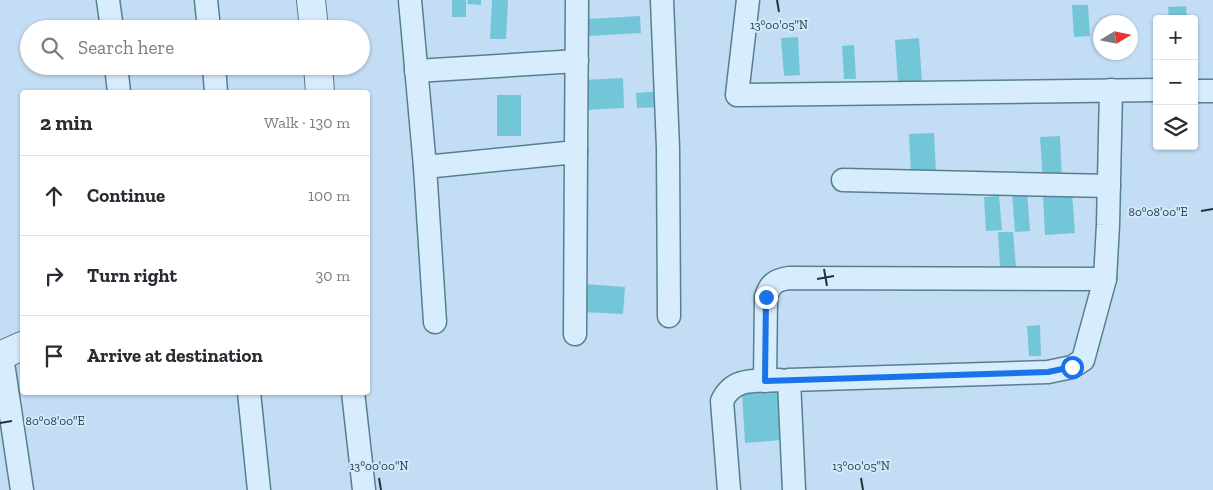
<!DOCTYPE html>
<html lang="en">
<head>
<meta charset="utf-8">
<style>
	:root { --surface:#fff; --page:#f7f7f7; --text:#2b2b33; --muted:#7c7c81; --line:#e1e1e2 }
	body { margin:0; font-family:"Zilla Slab",serif; background:var(--page); color:var(--text) }
	.controls { position:absolute; right:15px; top:15px; display:grid; overflow:hidden; border-radius:5px; box-shadow:0 1px 4px #0004 }
	.controls button { width:45px; height:45px; display:grid; place-items:center; padding:0; border:0; border-bottom:1px solid var(--line); background:var(--surface); color:var(--text); font:25px sans-serif }
	.compass { position:absolute; left:1093px; top:15px; width:45px; height:45px; border-radius:50%; background:var(--surface); box-shadow:0 1px 4px #0004; rotate:80deg }
	.stop { position:absolute; width:15px; height:15px; margin:-11px; border:4px solid #1a73e8; border-radius:50%; background:#fff }
	.stop.end { background:#1a73e8; border-color:#fff; box-shadow:0 1px 5px #0008 }
	.list { margin:0; padding:0; list-style:none }
	h2 { display:flex; justify-content:space-between; align-items:center; height:65px; margin:0; padding:0 20px; font-size:21px }
	h2 small { font-size:16px; font-weight:400; color:var(--muted) }
	.list li { display:grid; grid-template-columns:32px 1fr auto; gap:15px; align-items:center; box-sizing:border-box; height:80px; padding:0 20px; border-top:1px solid var(--line) }
	.list b { display:block; font-size:19px; white-space:nowrap }
	.list em { font-size:16px; font-style:normal; color:var(--muted) }
	.icon { flex:none; width:28px; height:28px; fill:none; stroke:currentColor; stroke-width:2; stroke-linecap:round; stroke-linejoin:round }
	.map { position:relative; flex:none; width:1213px; height:490px; overflow:hidden }
	.search { position:absolute; background:var(--surface); box-shadow:0 1px 4px #0004; left:20px; top:20px; width:350px; height:55px; display:flex; align-items:center; gap:12px; box-sizing:border-box; padding:0 18px; border-radius:28px; color:var(--muted); font-size:19px }
	.panel { position:absolute; background:var(--surface); box-shadow:0 1px 4px #0004; left:20px; top:90px; width:350px; height:305px; border-radius:5px }
	.map>svg:first-child { display:block }
</style>
</head>
<body>
<div class="map">
<svg width="1213" height="490" viewBox="0 0 1213 490">
	<rect width="100%" height="100%" fill="#c2ddf4"/>
	<g fill="#73c6d7">
		<rect x="452" y="0" width="14" height="17"/>
		<polygon points="468,0 481,0 481,5 467,4"/>
		<polygon points="492,0 508,0 506,39 490,39"/>
		<polygon points="1072,5 1088,5 1090,36 1074,37"/>
		<polygon points="1186,6 1187,19 1169,19 1168,7"/>
		<polygon points="640,16 641,33 588,36 587,19"/>
		<polygon points="798,37 800,75 784,76 781,38"/>
		<polygon points="919,38 922,81 898,83 895,40"/>
		<polygon points="854,45 856,79 844,79 842,46"/>
		<polygon points="623,78 624,108 586,110 584,80"/>
		<polygon points="663,91 664,107 637,108 636,93"/>
		<rect x="497" y="95" width="24" height="41"/>
		<polygon points="934,133 936,173 911,174 909,134"/>
		<polygon points="1060,136 1062,181 1043,182 1040,137"/>
		<polygon points="1027,191 1030,231 1015,232 1012,192"/>
		<polygon points="1072,193 1075,233 1045,235 1043,195"/>
		<polygon points="999,196 1002,230 986,231 984,197"/>
		<polygon points="998,232 1013,232 1016,267 1000,268"/>
		<polygon points="585,284 625,287 623,314 583,312"/>
		<polygon points="1040,325 1041,356 1029,356 1027,326"/>
		<polygon points="779,390 782,440 745,443 742,392"/>
	</g>
	<g fill="none" stroke-linecap="round" stroke-linejoin="round">
		<defs>
			<g id="minor">
				<polyline points="108,0 112,29"/>
				<polyline points="206,0 209,29"/>
				<polyline points="410,0 425,167 435,322"/>
				<polyline points="662,0 668,148 669,316"/>
				<polyline points="748,0 737,95 1157,90"/>
				<polyline points="116,66 119,92"/>
				<polyline points="214,66 216,92"/>
				<polyline points="416,71 577,61"/>
				<polyline points="1194,91 1213,91"/>
				<polyline points="576,152 577,0"/>
				<polyline points="425,167 576,152 575,334"/>
				<polyline points="843,180 1109,186"/>
				<polyline points="2,356 22,490"/>
				<path d="M765,381L766,297C770,284 775,280 789,278L1105,279"/>
				<polyline points="249,392 259,490"/>
				<polyline points="353,392 364,490"/>
				<path d="M729,490L722,401C734,376 756,382 780,380"/>
				<polyline points="794,490 789,380 1048,372 1072,367 1083,360 1105,279 1108,225 1111,90"/>
			</g>
			<g id="tertiary">
				<polyline points="311,0 314,29"/>
				<polyline points="318,66 320,92"/>
				<polyline points="0,356 22,346"/>
			</g>
		</defs>
		<use href="#minor" stroke="#568090" stroke-width="25"/>
		<use href="#tertiary" stroke="#568090" stroke-width="30"/>
		<use href="#minor" stroke="#d7ecfd" stroke-width="22"/>
		<use href="#tertiary" stroke="#d7ecfd" stroke-width="28"/>
	</g>
	<g fill="none" stroke-linecap="round" stroke-linejoin="round">
		<polyline stroke="#1a73e8" stroke-width="6" points="766,297 765,381 1048,372 1072,367"/>
	</g>
	<path fill="none" stroke="#1c363e" stroke-width="2" d="M777,0L779,12M1201,211L1213,209M824,269L827,286M817,279L834,276M0,423L12,421M379,478L381,490M861,478L863,490"/>
	<g font-size="12" text-anchor="middle" fill="#1c363e" stroke="#d3e8fa" stroke-width="4" stroke-linejoin="round" paint-order="stroke">
		<text x="779" y="29">13°00'05"N</text>
		<text x="1158" y="216">80°08'00"E</text>
		<text x="55" y="425">80°08'00"E</text>
		<text x="379" y="470">13°00'00"N</text>
		<text x="861" y="470">13°00'05"N</text>
	</g>
</svg>
<div class="controls">
<button>+</button>
<button>−</button>
<button><svg class="icon" aria-label="layers" viewBox="0 0 24 24"><path d="M12 4l9 5-9 5-9-5zM3 14l9 5 9-5"/></svg></button>
</div>
<svg class="compass" viewBox="-18 -18 36 36"><path d="M0-13l5 13h-10z" fill="#e53935"/><path d="M0 13l5-13h-10z" fill="#7c7c81"/></svg>
<div class="stop" style="left:1072px;top:367px"></div>
<div class="stop end" style="left:766px;top:297px"></div>
<div class="search"><svg class="icon" aria-label="search" viewBox="0 0 24 24"><circle cx="10" cy="10" r="6"/><path d="M15 15l6 6"/></svg>Search here</div>
<section class="panel">
<h2>2 min<small>Walk · 130 m</small></h2>
<ul class="list">
<li><svg class="icon" aria-label="ahead" viewBox="0 0 24 24"><path d="M12 20V5M6 11l6-6 6 6"/></svg><div><b>Continue</b></div><em>100 m</em></li>
<li><svg class="icon" aria-label="right" viewBox="0 0 24 24"><path d="M7 20v-9h11M14 6l5 5-5 5"/></svg><div><b>Turn right</b></div><em>30 m</em></li>
<li><svg class="icon" aria-label="arrive" viewBox="0 0 24 24"><path d="M6 21V4h12l-3 4 3 4H6"/></svg><div><b>Arrive at destination</b></div></li>
</ul>
</section>
</div>
</body>
</html>
